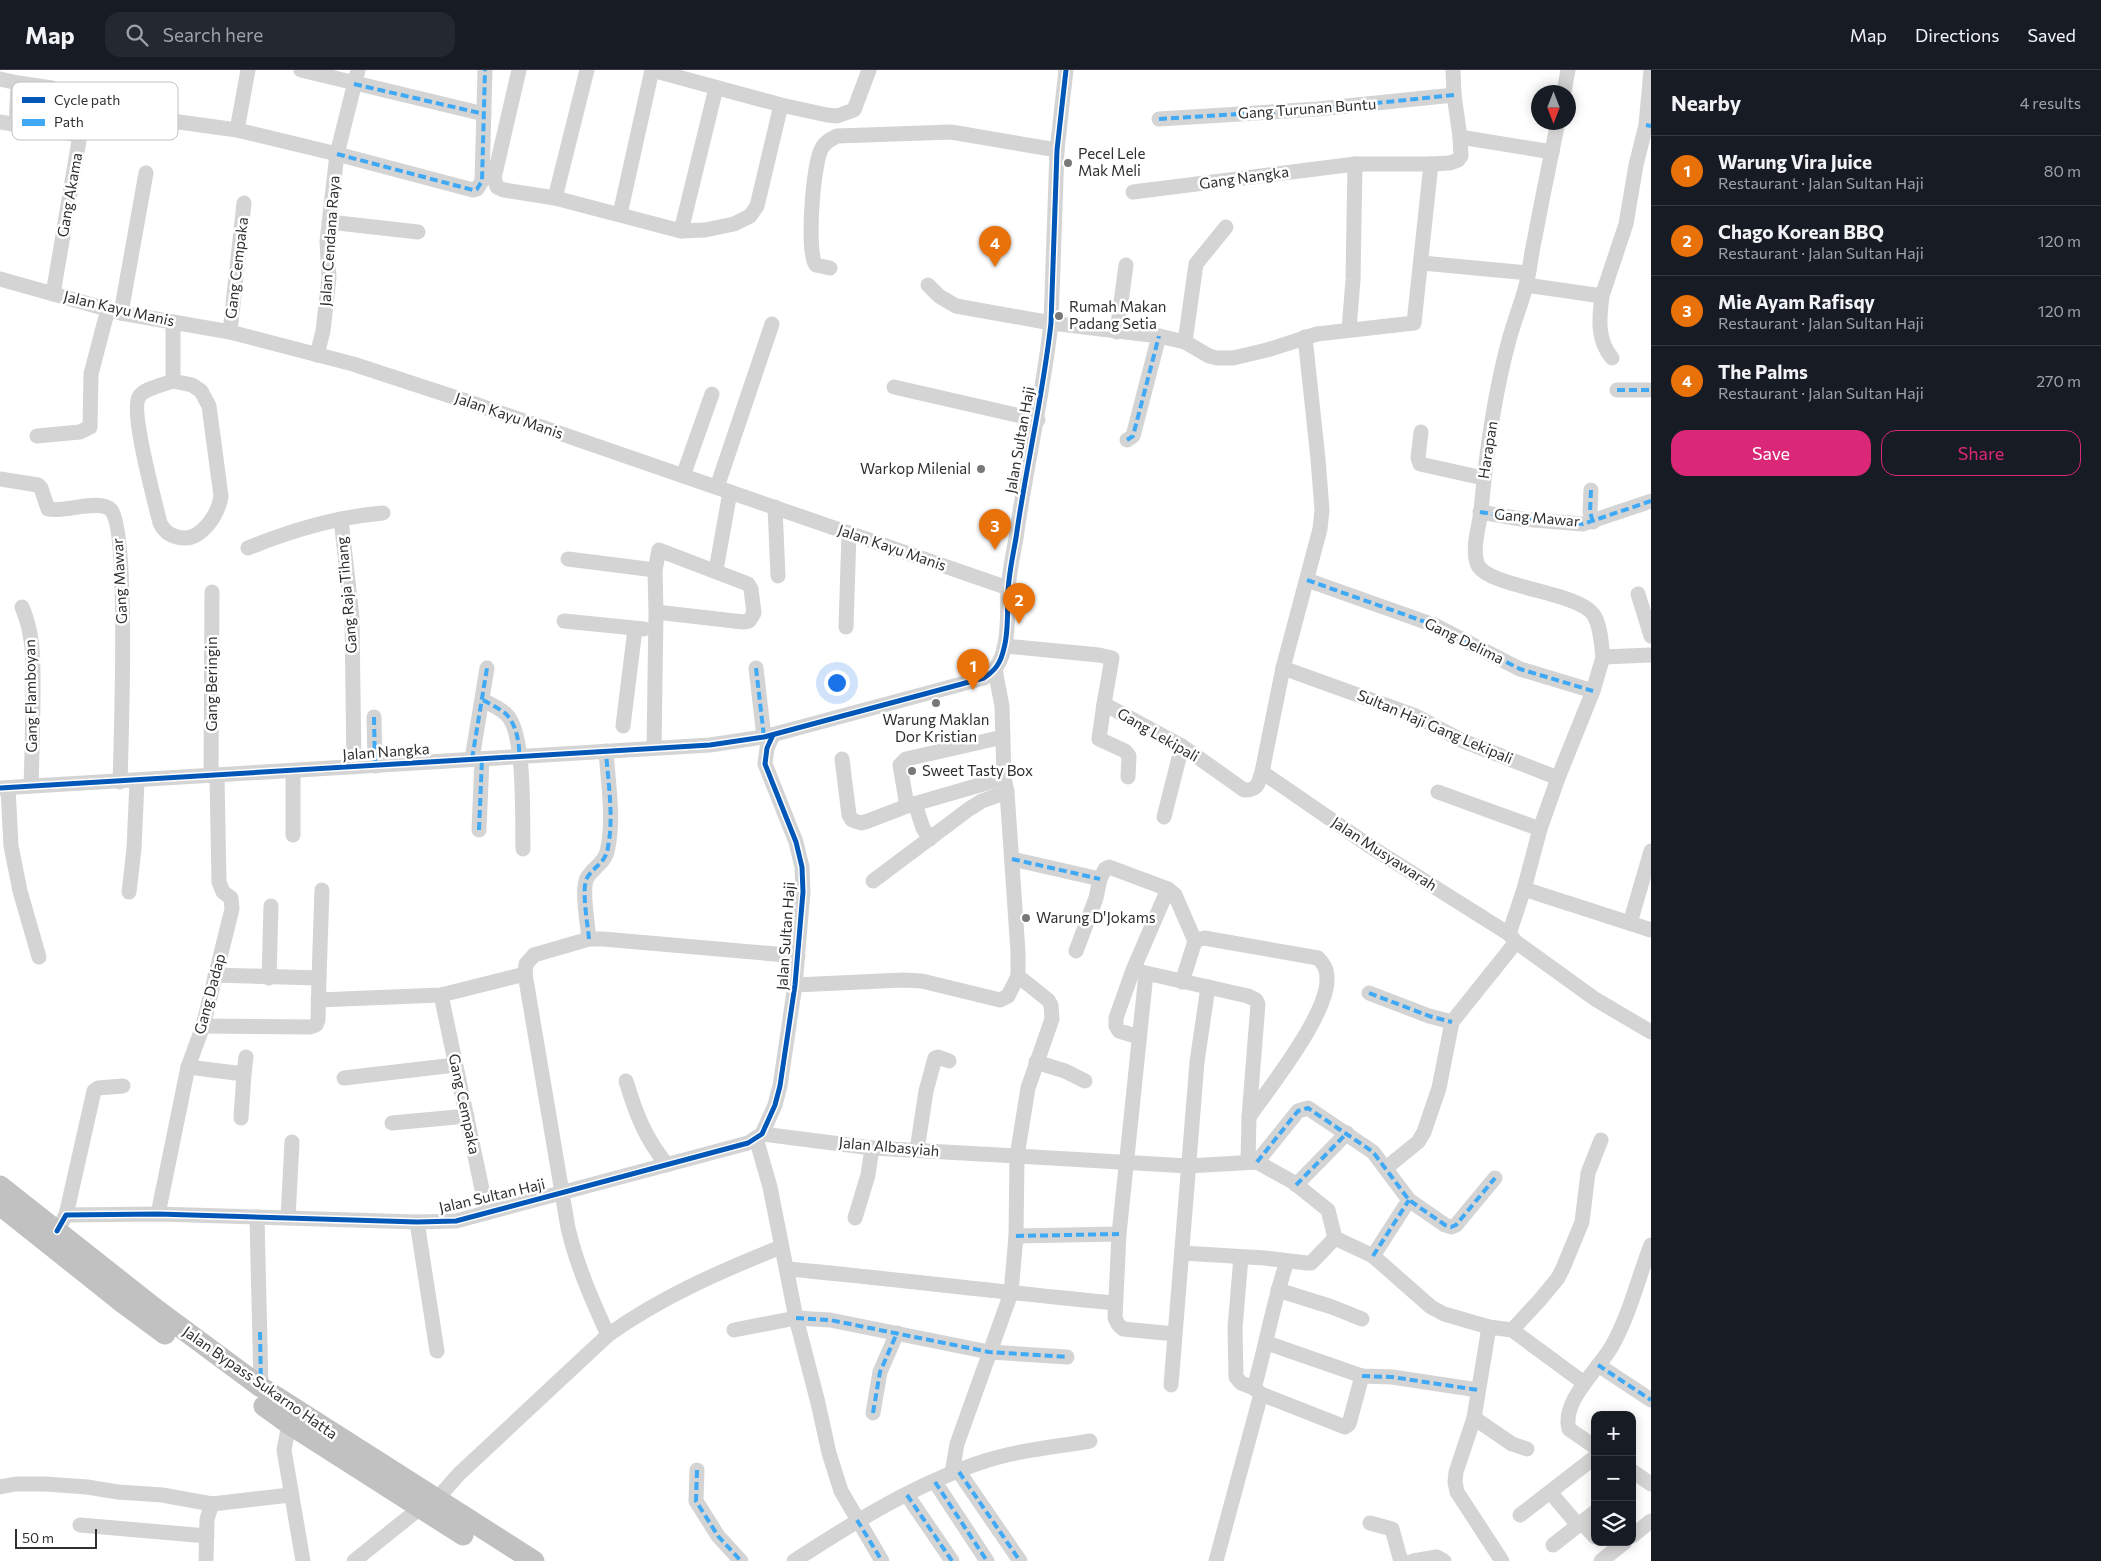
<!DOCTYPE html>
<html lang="en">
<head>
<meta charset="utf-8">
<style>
	:root { --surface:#171b24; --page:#242831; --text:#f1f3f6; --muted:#9ea1a6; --line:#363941; --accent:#db2777 }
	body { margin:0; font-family:Commissioner,sans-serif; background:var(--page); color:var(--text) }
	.controls { position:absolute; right:15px; bottom:15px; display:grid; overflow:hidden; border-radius:10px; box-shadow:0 2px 12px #0003 }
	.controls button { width:45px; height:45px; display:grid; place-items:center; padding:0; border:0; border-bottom:1px solid var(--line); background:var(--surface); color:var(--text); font:25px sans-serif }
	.compass { position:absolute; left:1531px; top:15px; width:45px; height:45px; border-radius:50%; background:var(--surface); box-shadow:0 2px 12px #0003; rotate:180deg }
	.scale { position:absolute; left:15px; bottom:12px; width:82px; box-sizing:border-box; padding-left:5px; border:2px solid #2f2f2f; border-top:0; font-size:14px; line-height:18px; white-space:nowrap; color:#2f2f2f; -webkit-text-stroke:4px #fff; paint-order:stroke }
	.you { position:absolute; left:836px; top:612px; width:18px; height:18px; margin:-12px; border:4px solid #fff; border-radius:50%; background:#1a73e8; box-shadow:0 0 0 8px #1a73e833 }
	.badge { display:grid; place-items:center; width:32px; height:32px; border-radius:50%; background:var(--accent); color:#fff; font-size:16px; font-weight:700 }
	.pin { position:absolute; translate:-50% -41px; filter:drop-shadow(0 1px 2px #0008) }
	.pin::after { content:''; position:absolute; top:26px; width:18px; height:15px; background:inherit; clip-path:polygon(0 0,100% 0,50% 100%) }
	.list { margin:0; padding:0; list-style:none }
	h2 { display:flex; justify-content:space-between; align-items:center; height:65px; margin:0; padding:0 20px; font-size:21px }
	h2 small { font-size:16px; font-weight:400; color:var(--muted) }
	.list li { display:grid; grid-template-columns:32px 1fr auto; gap:15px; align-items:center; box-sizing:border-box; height:70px; padding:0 20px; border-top:1px solid var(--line) }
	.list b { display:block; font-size:19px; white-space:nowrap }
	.list p { margin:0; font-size:16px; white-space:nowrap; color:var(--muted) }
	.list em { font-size:16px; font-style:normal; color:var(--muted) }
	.actions { display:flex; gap:10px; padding:15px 20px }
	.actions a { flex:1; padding:11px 0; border:1px solid var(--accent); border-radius:15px; text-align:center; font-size:18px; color:var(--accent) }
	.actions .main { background:var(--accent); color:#fff }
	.icon { flex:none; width:28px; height:28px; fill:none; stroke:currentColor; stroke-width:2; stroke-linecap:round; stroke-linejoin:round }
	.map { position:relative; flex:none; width:1651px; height:1491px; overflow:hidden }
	header { display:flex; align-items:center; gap:30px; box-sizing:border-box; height:70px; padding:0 25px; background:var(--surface); border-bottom:1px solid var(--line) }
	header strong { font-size:24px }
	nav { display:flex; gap:28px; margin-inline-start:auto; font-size:18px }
	.search { width:350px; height:45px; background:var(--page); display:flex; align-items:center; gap:12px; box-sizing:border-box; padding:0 18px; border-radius:15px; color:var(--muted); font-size:19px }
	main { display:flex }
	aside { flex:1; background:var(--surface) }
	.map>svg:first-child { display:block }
</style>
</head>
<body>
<header>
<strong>Map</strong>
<div class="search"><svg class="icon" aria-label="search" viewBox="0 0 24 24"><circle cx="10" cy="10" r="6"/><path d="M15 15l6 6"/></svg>Search here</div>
<nav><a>Map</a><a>Directions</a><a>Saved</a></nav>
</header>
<main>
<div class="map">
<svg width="1651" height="1491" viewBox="0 0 1651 1491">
	<rect width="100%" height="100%" fill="#fff"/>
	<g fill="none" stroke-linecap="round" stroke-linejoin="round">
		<g stroke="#d4d4d4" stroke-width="15">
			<polyline points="301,0 484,44"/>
			<polyline points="519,0 494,108 497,117 504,120 555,128 681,161 705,160 734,154 750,146 757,136 781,35"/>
			<polyline points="652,0 781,35 827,45 837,46 854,40 869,0"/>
			<polyline points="0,9 18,13 16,56"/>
			<polyline points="18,13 52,18"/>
			<polyline points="1564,22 1568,0"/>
			<polyline points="1159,49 1318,39 1454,25"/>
			<polyline points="0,52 80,65"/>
			<path d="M1558,52C1550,91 1542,129 1535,167C1531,183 1530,200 1526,216C1521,234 1514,252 1509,270C1494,325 1486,384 1481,441C1479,457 1472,477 1477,493C1484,517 1576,521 1593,544C1601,555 1601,574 1603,587L1651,585"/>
			<polyline points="237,60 248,0"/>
			<polyline points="1460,67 1552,82"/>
			<polyline points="1133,122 1355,94"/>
			<polyline points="555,128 587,0"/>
			<polyline points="620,144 652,0"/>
			<polyline points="329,152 418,162"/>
			<polyline points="681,161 716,18"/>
			<polyline points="1422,193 1528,203"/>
			<path d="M830,198L816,195C806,183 813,91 822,78C825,72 831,69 837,66L951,62L1057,80"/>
			<polyline points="0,209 121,243 230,262 353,294 472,333 1008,518"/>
			<polyline points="928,215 939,226 956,236 1051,253 1159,266 1185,272 1209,286 1217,288 1233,288 1267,280 1317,264 1414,253 1431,94"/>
			<polyline points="1526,215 1602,226 1626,154 1636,95 1646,55 1651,0"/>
			<path d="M53,224L80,65C85,49 91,45 107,42L237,60L337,84L473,120L477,119L482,111L485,0"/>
			<path d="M1602,226C1599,249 1597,270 1612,288"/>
			<polyline points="121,243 146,103"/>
			<path d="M173,252V311C164,315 144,318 139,327C130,341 155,432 160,453C166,467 186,473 199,463C211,454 219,440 221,426L209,336L201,321L192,315L173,311"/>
			<polyline points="1349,259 1353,210 1355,94 1431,94 1450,93 1458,90 1461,86 1460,67 1454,25 1453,0"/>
			<polyline points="230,262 244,133"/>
			<polyline points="1117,262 1126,195"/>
			<polyline points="1185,272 1196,194 1226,157"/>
			<polyline points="317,285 323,261 329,208 327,171 337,84 358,0"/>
			<polyline points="894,317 1038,350"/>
			<polyline points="1617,320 1651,320"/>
			<polyline points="1421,362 1418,388 1420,394 1483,408"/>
			<polyline points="37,366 80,362 90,357 91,304 108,239"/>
			<polyline points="1127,370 1133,366 1159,266"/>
			<polyline points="683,406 712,324"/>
			<path d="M0,409L38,415L41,418L48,439C64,443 100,428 111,440C129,460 121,674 120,712"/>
			<polyline points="717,417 772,254"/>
			<polyline points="1591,420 1590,442 1593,452"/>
			<polyline points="775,437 778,506"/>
			<polyline points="1480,442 1521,449 1583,454 1651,431"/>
			<polyline points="341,449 352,547 354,697"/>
			<path d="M248,478C292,460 336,447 383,443"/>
			<polyline points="568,489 655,500"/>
			<polyline points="716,500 730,422"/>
			<polyline points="1307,510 1434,555 1520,599 1593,621"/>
			<polyline points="1638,524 1651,566"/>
			<path d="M22,537C34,565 33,591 33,620C33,652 32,684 31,716"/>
			<polyline points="564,551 644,559"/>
			<polyline points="846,557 849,463"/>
			<path d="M1005,576L1099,585L1112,588L1104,634L1182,676L1244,720C1258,720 1258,714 1262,702L1283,598L1320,459L1322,440L1318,389L1305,267"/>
			<polyline points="1603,587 1593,621 1558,708 1540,759 1524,819 1509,864 1516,872 1595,929 1651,962"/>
			<polyline points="756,598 764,667"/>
			<polyline points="1283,598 1416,646 1463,671 1558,708"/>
			<path d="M483,630C490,634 500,638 506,644C526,662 522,750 523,779"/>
			<polyline points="1104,634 1099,669 1125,681 1129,686 1128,707"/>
			<polyline points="374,647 375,696"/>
			<polyline points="623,656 635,559"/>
			<polyline points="654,678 656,542 655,500 659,480 748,514 751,519 754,543 749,551 743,552 656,542"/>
			<polyline points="472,689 487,598"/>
			<polyline points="842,689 849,745 852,750 861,753 868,751 907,736 1004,708"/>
			<polyline points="293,701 293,765"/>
			<polyline points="1262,702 1371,777 1509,864"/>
			<polyline points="211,706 212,522"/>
			<path d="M0,718L710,675L764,667L984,608C996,600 1001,592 1004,578C1009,560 1007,539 1008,521C1009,503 1013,485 1016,468C1026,396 1043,326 1051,253L1057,80L1066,0"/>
			<polyline points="8,718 11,776 20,821 39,887"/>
			<polyline points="1438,722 1540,759"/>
			<polyline points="915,734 923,758 930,769"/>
			<polyline points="907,736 900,695 906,689 1003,667"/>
			<polyline points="1164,747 1182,676"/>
			<polyline points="479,760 482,689"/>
			<polyline points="1012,789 1100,809"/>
			<polyline points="873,811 969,739 982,731 1007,722"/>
			<polyline points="1168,819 1175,825 1195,871"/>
			<polyline points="1524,819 1651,860"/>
			<polyline points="129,822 134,779 137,711"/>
			<polyline points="1630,853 1651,781"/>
			<path d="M589,869C588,856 581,819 587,808C594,796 606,793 608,777C614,747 608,712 606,681"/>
			<polyline points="1076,881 1096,828 1100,809 1105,799 1109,797 1168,819 1133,900 1116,948 1116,956 1119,961 1139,967"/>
			<polyline points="1137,901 1248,926 1256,930 1258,934 1249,1047 1248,1092"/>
			<polyline points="1146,904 1119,1164 1115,1248 1118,1254 1123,1259 1175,1264"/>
			<polyline points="269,908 271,836"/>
			<polyline points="319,908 322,820"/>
			<path d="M1182,912L1195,871L1204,868L1318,888C1324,894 1327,899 1327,908C1329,943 1270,1017 1249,1047"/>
			<polyline points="795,915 903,910 922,911 1000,930 1008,926 1018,906 1018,882 1007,722 1004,708 1002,636 995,600"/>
			<polyline points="1369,923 1429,946 1452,952"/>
			<polyline points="441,925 487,1143"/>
			<polyline points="318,930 441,925 525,904"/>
			<polyline points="203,956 310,957 316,955 318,950 319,908 215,905"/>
			<polyline points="1036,992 1065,1001 1085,1011"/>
			<polyline points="188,997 244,1004 241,1048"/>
			<polyline points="244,1004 246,987"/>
			<polyline points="344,1008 455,995"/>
			<path d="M626,1011C636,1044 645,1068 667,1095"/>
			<polyline points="392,1053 467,1046"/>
			<polyline points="762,1064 872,1078 1017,1086 1188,1096 1257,1092 1293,1112 1328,1140 1335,1168 1373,1186 1431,1237 1444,1244 1489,1257 1512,1260 1584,1313"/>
			<polyline points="756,1068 770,1117 796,1248 818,1333 829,1383 841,1421 882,1491"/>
			<polyline points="917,1080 926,1021 935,988 938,987 949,991"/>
			<polyline points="1257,1092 1298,1041 1308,1038 1373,1082 1409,1130 1445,1155 1451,1157 1456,1155 1495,1108"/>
			<polyline points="1386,1098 1418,1072 1424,1062 1439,1018 1452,952 1516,872"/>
			<polyline points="1296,1115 1347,1063"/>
			<polyline points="158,1144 188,997 203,956 232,839 231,828 223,822 219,812 217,706"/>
			<polyline points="66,1145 94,1021 98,1018 123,1016"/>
			<polyline points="257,1147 261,1317"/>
			<polyline points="288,1148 292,1072"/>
			<polyline points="855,1148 868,1105 872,1078"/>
			<polyline points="417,1152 437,1281"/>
			<polyline points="57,1161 66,1145 158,1144 417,1152 456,1151 748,1073 762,1064 775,1035 780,1016 795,915 803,822 802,797 796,772 765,694 767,678 773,665"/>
			<polyline points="1016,1166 1119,1164"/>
			<polyline points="1182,1183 1265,1188 1307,1193 1311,1193 1335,1168"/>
			<polyline points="1373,1186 1409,1130"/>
			<polyline points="1241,1187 1235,1258 1236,1307 1241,1313 1254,1318"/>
			<path d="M788,1199C897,1209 1006,1223 1115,1233"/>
			<polyline points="1278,1220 1332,1237 1362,1249"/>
			<polyline points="1489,1257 1474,1348 1456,1402 1455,1412 1457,1422 1502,1491"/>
			<polyline points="734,1260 796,1248 830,1250 989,1282 1067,1287"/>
			<polyline points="1512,1260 1539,1231 1558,1208 1563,1198 1582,1152 1588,1103 1601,1070"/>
			<path d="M608,1265C592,1230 577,1196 568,1158L525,904L526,894L534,885L589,869H603L798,886"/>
			<polyline points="1267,1273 1362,1306 1392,1307 1478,1320"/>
			<polyline points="1598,1295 1651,1330"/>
			<polyline points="1171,1315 1197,992 1208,917"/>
			<polyline points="1261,1324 1345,1357 1349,1354 1362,1306"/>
			<polyline points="873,1343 880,1302 897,1263"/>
			<polyline points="1474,1348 1512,1374 1527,1379"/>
			<polyline points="289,1354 284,1380 303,1491"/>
			<path d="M1595,1377L1569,1359C1561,1331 1599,1299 1612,1276C1630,1244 1638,1208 1651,1175"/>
			<polyline points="697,1400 696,1431 718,1466 741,1491"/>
			<polyline points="1632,1401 1651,1414"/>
			<polyline points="959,1402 1020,1491"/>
			<polyline points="952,1403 957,1374 1011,1223 1016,1166 1017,1086 1028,1018 1052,949 1051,935 1048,930 1018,906"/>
			<polyline points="935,1412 987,1491"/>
			<polyline points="0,1417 16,1414 45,1414 87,1417 118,1422 162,1425 212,1434 290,1425"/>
			<polyline points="1550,1422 1578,1455"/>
			<polyline points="907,1425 952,1491"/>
			<path d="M436,1430L459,1404L608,1265C661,1227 721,1201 781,1177"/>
			<polyline points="1520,1445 1595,1387"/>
			<polyline points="1581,1452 1595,1467"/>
			<polyline points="1370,1453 1392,1459 1400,1488 1403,1491"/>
			<polyline points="80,1455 207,1466"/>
			<polyline points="1632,1466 1651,1451"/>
			<polyline points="1553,1475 1595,1442"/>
			<polyline points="206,1491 207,1449 212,1434"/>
			<polyline points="354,1491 420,1438"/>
			<path d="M794,1491C854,1452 917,1413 985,1391C1019,1380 1055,1377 1090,1371"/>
			<path d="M1216,1491L1261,1324L1254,1318C1266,1276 1273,1233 1287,1191"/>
			<polyline points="1413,1491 1437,1487 1444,1491"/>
			<polyline points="1601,1491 1625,1472"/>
		</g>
		<g stroke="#c1c1c1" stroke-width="21">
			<polyline points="0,1116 157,1240 261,1317 534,1491"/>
			<polyline points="0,1135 123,1233 165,1264"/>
			<polyline points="264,1336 289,1354 463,1465"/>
		</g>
		<g stroke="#3fa9f5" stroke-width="4" stroke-dasharray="8 4" stroke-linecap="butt">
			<polyline points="354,14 484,44"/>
			<polyline points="1159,49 1318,39 1454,25"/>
			<polyline points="1646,55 1651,56"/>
			<polyline points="337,84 473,120 477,119 482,111 485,0"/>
			<polyline points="1617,320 1651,320"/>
			<polyline points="1127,370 1133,366 1159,266"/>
			<polyline points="1591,420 1590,442 1593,452"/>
			<polyline points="1480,442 1521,449 1583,454 1651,431"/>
			<polyline points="1307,510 1434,555 1520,599 1593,621"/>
			<polyline points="756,598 764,667"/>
			<path d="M483,630C490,634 501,639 507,645C516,655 520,673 519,687"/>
			<polyline points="374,647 375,696"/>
			<polyline points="472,689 487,598"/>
			<polyline points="479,760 482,689"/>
			<polyline points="1012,789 1100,809"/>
			<path d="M589,869C588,856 581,819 587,808C594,796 606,793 608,777C614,747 608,712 606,681"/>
			<polyline points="1369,923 1429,946 1452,952"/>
			<polyline points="1257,1092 1298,1041 1308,1038 1373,1082 1409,1130 1445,1155 1451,1157 1456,1155 1495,1108"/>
			<polyline points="1296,1115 1347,1063"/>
			<polyline points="1016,1166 1119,1164"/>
			<polyline points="1373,1186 1409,1130"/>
			<polyline points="796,1248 830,1250 989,1282 1067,1287"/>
			<polyline points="260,1262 261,1317"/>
			<polyline points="1598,1295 1651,1330"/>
			<polyline points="1362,1306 1392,1307 1478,1320"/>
			<polyline points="873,1343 880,1302 897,1263"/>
			<polyline points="697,1400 696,1431 718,1466 741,1491"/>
			<polyline points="959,1402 1020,1491"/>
			<polyline points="935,1412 987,1491"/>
			<polyline points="907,1425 952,1491"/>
			<polyline points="857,1450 882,1491"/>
		</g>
		<defs>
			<g id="cycleway">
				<path d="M0,718L710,675L764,667L984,608C996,600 1001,592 1004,578C1009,560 1007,539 1008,521C1009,503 1013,485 1016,468C1026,396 1043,326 1051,253L1057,80L1066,0"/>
				<polyline points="57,1161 66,1145 158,1144 417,1152 456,1151 748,1073 762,1064 775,1035 780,1016 795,915 803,822 802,797 796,772 765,694 767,678 773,665"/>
			</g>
		</defs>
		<use href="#cycleway" stroke="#fff" stroke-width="8"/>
		<use href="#cycleway" stroke="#0057b8" stroke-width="5"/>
	</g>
	<g fill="#787878" stroke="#fff" stroke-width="2">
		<circle cx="1068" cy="93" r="5"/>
		<circle cx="1059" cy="246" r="5"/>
		<circle cx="981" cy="399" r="5"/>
		<circle cx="936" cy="633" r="5"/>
		<circle cx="912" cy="701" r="5"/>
		<circle cx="1026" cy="848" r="5"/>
	</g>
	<g text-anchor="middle" stroke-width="5" stroke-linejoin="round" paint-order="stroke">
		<g font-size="15" fill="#2f2f2f" stroke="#fff">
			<text transform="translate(1307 39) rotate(-4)" y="5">Gang Turunan Buntu</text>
			<text transform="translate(1244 108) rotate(-8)" y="5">Gang Nangka</text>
			<text transform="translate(70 125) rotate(-80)" y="5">Gang Akama</text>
			<text transform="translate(330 171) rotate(-86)" y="5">Jalan Cendana Raya</text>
			<text transform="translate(237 198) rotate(-83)" y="5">Gang Cempaka</text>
			<text transform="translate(119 239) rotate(13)" y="5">Jalan Kayu Manis</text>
			<text transform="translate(509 346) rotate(19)" y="5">Jalan Kayu Manis</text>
			<text transform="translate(1020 370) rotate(-80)" y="5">Jalan Sultan Haji</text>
			<text transform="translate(1488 380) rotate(-81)" y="5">Harapan</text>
			<text transform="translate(1537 448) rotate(5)" y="5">Gang Mawar</text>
			<text transform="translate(892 478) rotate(19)" y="5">Jalan Kayu Manis</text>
			<text transform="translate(120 511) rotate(-93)" y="5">Gang Mawar</text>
			<text transform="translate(347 525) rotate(-95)" y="5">Gang Raja Tihang</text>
			<text transform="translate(1464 571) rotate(26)" y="5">Gang Delima</text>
			<text transform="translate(212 614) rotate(-90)" y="5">Gang Beringin</text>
			<text transform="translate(31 626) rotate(-91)" y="5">Gang Flamboyan</text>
			<text transform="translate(1435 657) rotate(23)" y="5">Sultan Haji Gang Lekipali</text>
			<text transform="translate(1158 665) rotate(30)" y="5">Gang Lekipali</text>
			<text transform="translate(386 682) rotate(-4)" y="5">Jalan Nangka</text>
			<text transform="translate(1384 784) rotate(33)" y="5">Jalan Musyawarah</text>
			<text transform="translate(786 866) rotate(-86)" y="5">Jalan Sultan Haji</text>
			<text transform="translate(210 924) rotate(-75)" y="5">Gang Dadap</text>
			<text transform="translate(464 1034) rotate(78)" y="5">Gang Cempaka</text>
			<text transform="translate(889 1077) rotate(5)" y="5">Jalan Albasyiah</text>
			<text transform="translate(492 1126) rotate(-13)" y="5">Jalan Sultan Haji</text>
			<text transform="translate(260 1313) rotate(35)" y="5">Jalan Bypass Sukarno Hatta</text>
		</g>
		<g font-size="15" fill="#2f2f2f" stroke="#fff" text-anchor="start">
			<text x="1078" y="89">Pecel Lele<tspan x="1078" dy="17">Mak Meli</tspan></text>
			<text x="1069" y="242">Rumah Makan<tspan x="1069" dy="17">Padang Setia</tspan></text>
			<text x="971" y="404" text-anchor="end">Warkop Milenial</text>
			<text x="936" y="655" text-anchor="middle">Warung Maklan<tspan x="936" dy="17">Dor Kristian</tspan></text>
			<text x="922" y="706">Sweet Tasty Box</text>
			<text x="1036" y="853">Warung D'Jokams</text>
		</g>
	</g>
	<rect x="12" y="12" width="166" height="58" rx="8" fill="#fff" stroke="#c1c1c1" stroke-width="1"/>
	<rect x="22" y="27" width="23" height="6" fill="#0057b8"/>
	<rect x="22" y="49" width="23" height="7" fill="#3fa9f5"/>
	<g font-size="14" fill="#2f2f2f">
		<text x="54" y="35">Cycle path</text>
		<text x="54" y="57">Path</text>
	</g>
</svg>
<div class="controls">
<button>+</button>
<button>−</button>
<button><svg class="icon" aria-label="layers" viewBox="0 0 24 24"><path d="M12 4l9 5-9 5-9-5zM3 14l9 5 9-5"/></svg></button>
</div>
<svg class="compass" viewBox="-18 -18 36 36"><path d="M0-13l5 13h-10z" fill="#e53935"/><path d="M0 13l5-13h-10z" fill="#9ea1a6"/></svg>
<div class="scale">50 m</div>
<div class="you"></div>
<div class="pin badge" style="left:973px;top:620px;background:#e8710a">1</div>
<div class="pin badge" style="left:1019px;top:554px;background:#e8710a">2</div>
<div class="pin badge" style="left:995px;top:480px;background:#e8710a">3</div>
<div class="pin badge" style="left:995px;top:197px;background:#e8710a">4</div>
</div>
<aside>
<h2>Nearby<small>4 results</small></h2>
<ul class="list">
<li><span class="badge" style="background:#e8710a">1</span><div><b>Warung Vira Juice</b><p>Restaurant · Jalan Sultan Haji</p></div><em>80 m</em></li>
<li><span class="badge" style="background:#e8710a">2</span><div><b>Chago Korean BBQ</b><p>Restaurant · Jalan Sultan Haji</p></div><em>120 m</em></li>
<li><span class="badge" style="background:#e8710a">3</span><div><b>Mie Ayam Rafisqy</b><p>Restaurant · Jalan Sultan Haji</p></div><em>120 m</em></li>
<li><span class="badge" style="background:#e8710a">4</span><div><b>The Palms</b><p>Restaurant · Jalan Sultan Haji</p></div><em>270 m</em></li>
</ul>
<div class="actions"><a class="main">Save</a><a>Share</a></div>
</aside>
</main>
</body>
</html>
